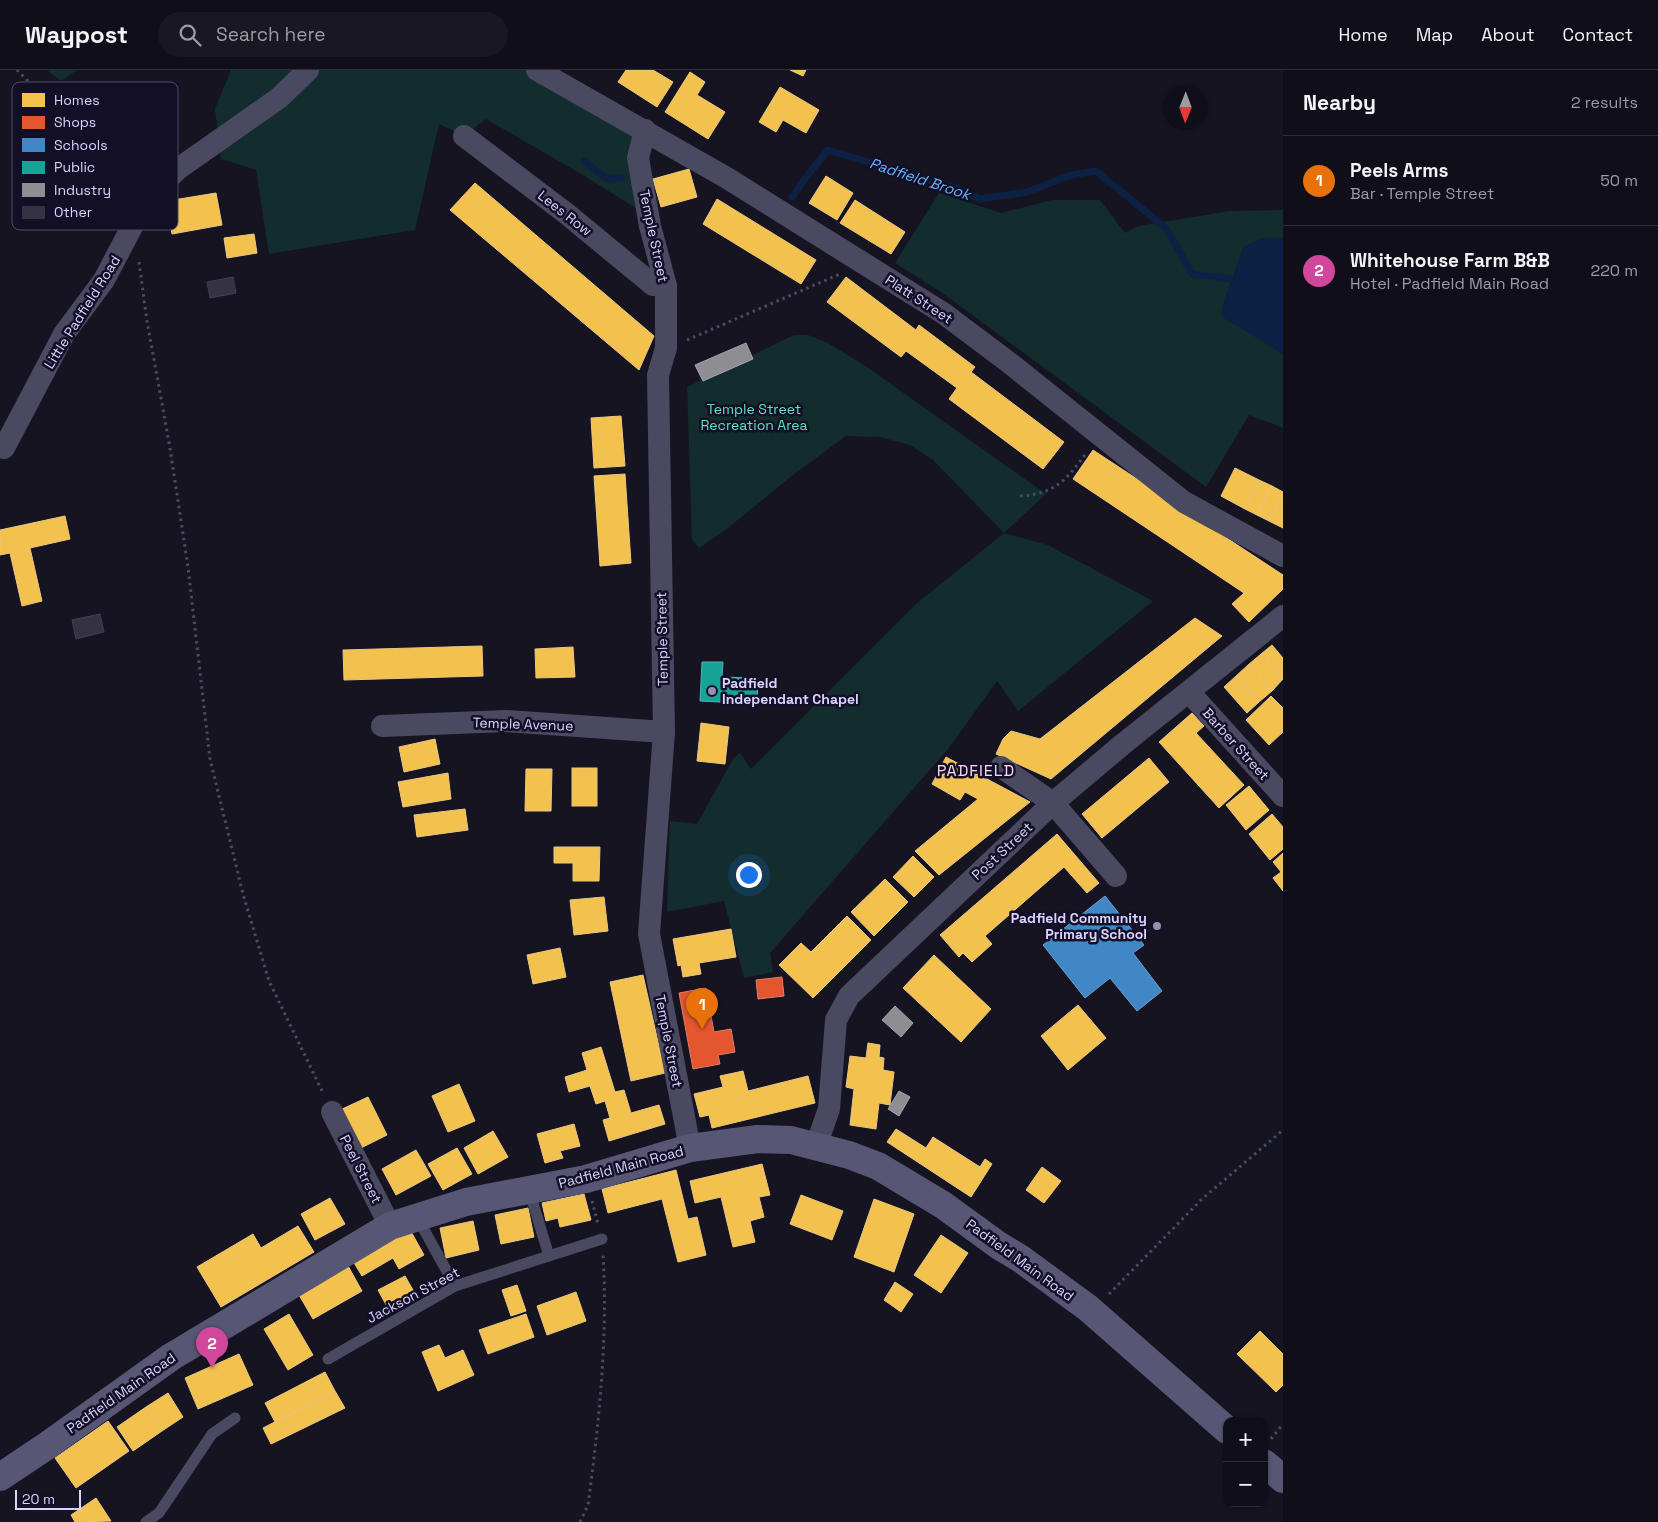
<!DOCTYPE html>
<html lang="en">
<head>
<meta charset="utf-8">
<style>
	:root { --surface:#100f19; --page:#191822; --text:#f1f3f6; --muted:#9c9ca2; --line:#302f38; --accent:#b45309 }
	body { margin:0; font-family:"Space Grotesk",sans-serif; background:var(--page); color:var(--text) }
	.controls { position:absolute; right:15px; bottom:15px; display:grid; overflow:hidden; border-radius:10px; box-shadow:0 1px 4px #0004 }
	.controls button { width:45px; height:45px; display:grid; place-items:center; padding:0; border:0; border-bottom:1px solid var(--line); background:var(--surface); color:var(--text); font:25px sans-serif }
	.compass { position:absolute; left:1163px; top:15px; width:45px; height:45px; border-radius:50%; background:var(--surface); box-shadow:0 1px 4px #0004; rotate:181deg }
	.scale { position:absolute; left:15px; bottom:12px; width:66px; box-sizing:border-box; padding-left:5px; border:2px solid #d9d4ff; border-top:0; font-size:14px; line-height:18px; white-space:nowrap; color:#d9d4ff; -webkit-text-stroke:4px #130f26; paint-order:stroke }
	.you { position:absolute; left:748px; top:804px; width:18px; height:18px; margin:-12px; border:4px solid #fff; border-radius:50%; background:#1a73e8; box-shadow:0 0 0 8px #1a73e833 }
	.badge { display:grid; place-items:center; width:32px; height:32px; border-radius:50%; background:var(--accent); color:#fff; font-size:16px; font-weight:700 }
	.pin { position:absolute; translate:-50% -41px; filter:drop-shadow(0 1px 2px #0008) }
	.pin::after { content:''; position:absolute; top:26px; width:18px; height:15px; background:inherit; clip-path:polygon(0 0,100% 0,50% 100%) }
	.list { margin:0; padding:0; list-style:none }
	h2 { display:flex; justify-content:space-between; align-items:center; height:65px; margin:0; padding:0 20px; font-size:21px }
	h2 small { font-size:16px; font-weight:400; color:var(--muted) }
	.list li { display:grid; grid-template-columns:32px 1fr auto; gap:15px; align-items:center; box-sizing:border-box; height:90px; padding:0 20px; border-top:1px solid var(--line) }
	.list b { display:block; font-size:19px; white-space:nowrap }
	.list p { margin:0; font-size:16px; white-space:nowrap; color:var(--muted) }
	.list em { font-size:16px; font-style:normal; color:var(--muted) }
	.icon { flex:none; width:28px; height:28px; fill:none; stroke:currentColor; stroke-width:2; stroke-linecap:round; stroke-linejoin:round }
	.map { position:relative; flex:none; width:1283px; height:1452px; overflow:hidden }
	header { display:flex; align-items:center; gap:30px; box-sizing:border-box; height:70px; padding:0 25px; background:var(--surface); border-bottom:1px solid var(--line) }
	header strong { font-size:24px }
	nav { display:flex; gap:28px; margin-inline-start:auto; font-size:18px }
	.search { width:350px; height:45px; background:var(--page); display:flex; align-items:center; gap:12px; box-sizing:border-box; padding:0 18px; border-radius:28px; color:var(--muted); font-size:19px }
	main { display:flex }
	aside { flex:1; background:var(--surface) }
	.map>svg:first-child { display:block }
</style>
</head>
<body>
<header>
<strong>Waypost</strong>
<div class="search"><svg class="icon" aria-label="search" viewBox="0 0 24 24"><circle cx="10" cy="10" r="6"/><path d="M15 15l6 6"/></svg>Search here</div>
<nav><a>Home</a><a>Map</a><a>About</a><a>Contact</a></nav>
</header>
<main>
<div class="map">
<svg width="1283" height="1452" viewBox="0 0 1283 1452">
	<rect width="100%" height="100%" fill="#161421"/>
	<g fill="#132c2d">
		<polygon points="47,0 77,0 61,11"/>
		<polygon points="231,0 528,0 637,63 645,144 583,105 486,49 464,66 439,54 415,160 269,184 256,100 221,89 215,39"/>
		<polygon points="939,123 1001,143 1052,130 1100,130 1125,163 1138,156 1230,141 1283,140 1283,168 1262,168 1243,178 1223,235 1221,245 1283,284 1283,358 1249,345 1206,417 941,222 895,193"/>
		<polygon points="794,265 808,265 828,273 867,297 1046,424 1004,463 1048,475 1153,531 1018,641 997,611 948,679 770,883 773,902 744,908 724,831 667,842 670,751 697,754 733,689 740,683 751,699 916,534 1004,463 933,390 910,375 880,367 846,366 789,408 728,458 699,478 692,469 687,317"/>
	</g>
	<polygon fill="#0d2144" points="1262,168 1283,168 1283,284 1221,246 1223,235 1243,178"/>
	<g fill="#f2c14e" stroke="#eac783">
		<polygon points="626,0 653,0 673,12 657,37 618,12"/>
		<polygon points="790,0 806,0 803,6"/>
		<polygon points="690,2 705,12 697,25 725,42 708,69 665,42"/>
		<polygon points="780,17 819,40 806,63 783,50 776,62 759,52"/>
		<polygon points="689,99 697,127 661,137 653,109"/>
		<polygon points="826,106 853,123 837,150 809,133"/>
		<polygon points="475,113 654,266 639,300 450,140"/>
		<polygon points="216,123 222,155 172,164 167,131"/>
		<polygon points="717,129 816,190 801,214 703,154"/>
		<polygon points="855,130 905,162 891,184 840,153"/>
		<polygon points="254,164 257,183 227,188 224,168"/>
		<polygon points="846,207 916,260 919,255 975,297 971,302 1064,372 1043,399 949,329 957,318 906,281 901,287 827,232"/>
		<polygon points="621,346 625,396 594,398 591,348"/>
		<polygon points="1093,380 1283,505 1283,519 1249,552 1232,534 1244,523 1073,409"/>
		<polygon points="1235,398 1259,410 1245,439 1221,426"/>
		<polygon points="625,404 631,493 600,496 594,406"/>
		<polygon points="1259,410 1272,416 1257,445 1245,439"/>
		<polygon points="1272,416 1283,422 1283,424 1269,451 1257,445"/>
		<polygon points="1283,424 1283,458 1269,451"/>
		<polygon points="65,446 70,469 30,478 42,531 22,536 10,483 0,485 0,460"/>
		<polygon points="1195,548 1222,566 1051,709 996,684 1003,669 1011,661 1040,669"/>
		<polygon points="1272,575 1283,588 1283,609 1261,584"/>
		<polygon points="482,576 483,606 344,610 343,580"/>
		<polygon points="573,577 575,607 536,608 535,579"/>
		<polygon points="1261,584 1283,609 1272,621 1248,595"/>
		<polygon points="1248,595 1272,621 1259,632 1236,606"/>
		<polygon points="1236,606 1259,632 1247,643 1224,617"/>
		<polygon points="1271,626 1283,638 1283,662 1269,675 1246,650"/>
		<polygon points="1192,643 1204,656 1196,663 1244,715 1219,738 1159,672"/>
		<polygon points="701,653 729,657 725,694 697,691"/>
		<polygon points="435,669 440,694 404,702 399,677"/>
		<polygon points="946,687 1030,732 939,805 915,781 978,729 965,722 960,730 932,714"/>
		<polygon points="1149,688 1169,712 1102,768 1082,744"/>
		<rect x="572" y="698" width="25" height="38"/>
		<polygon points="526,699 552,699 551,741 525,741"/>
		<polygon points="448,703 451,729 403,737 398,712"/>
		<polygon points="1249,716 1269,740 1246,760 1226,735"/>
		<polygon points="465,739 468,760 417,767 414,745"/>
		<polygon points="1272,744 1283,757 1283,779 1270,790 1249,764"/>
		<polygon points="1057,764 1099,813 1087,823 1064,797 985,866 992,874 972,892 963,883 959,887 940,865"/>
		<polygon points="554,777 600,777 599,811 573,811 573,793 554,793"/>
		<polygon points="1283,783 1283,821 1273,808 1281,802 1273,792"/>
		<polygon points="913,786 934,807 914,827 893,807"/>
		<polygon points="885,809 908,832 874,866 851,842"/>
		<polygon points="604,827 608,861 574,865 570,830"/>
		<polygon points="847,846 871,870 813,928 779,895 801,873 811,882"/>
		<polygon points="731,859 736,887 699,893 701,904 683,907 681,895 678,896 673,869"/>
		<polygon points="560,878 566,907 533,914 527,885"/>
		<polygon points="934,885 991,939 961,972 903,918"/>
		<polygon points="643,905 665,1003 631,1011 610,912"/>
		<polygon points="1078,935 1106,968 1068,1000 1041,966"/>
		<polygon points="868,973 880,975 879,987 884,988 883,1000 894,1002 890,1035 879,1033 876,1059 850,1055 854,1019 846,1017 850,986 866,988"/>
		<polygon points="601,977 615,1022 624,1020 631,1043 659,1035 665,1054 609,1071 603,1050 610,1048 605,1031 596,1034 590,1016 569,1022 565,1007 587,1000 582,983"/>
		<polygon points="743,1001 748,1021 808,1006 815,1033 712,1058 709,1045 700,1047 694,1024 723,1017 720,1006"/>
		<polygon points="459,1014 475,1051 448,1062 432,1026"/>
		<polygon points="368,1027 387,1065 359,1079 340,1040"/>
		<polygon points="574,1054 580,1076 560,1081 563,1088 545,1093 537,1064"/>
		<polygon points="896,1059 926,1078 933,1067 980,1097 985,1089 992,1094 971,1127 887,1072"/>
		<polygon points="493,1061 508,1087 478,1104 464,1078"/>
		<polygon points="457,1078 472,1104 443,1120 428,1094"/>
		<polygon points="416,1080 431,1106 396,1125 382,1099"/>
		<polygon points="762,1094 770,1125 759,1127 764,1147 750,1151 755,1172 733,1177 721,1127 695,1133 690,1111"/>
		<polygon points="1042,1097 1061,1111 1044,1133 1026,1120"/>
		<polygon points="676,1100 688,1149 697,1147 706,1185 678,1192 662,1129 608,1143 602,1119"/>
		<polygon points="584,1124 591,1150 560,1157 558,1148 546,1151 542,1133"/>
		<polygon points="801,1125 843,1141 832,1170 790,1154"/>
		<polygon points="330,1128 345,1154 315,1170 301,1144"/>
		<polygon points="874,1129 914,1144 894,1202 854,1187"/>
		<polygon points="528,1138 534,1167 501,1174 495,1145"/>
		<polygon points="473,1151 479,1180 446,1188 440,1158"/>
		<polygon points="298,1156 314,1182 221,1237 197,1197 253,1164 261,1178"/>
		<polygon points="409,1158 424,1185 399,1199 393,1188 362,1206 353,1191"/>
		<polygon points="941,1165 968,1183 941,1223 914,1205"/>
		<polygon points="347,1194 362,1221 313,1249 299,1225"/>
		<polygon points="405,1206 417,1227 390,1242 378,1220"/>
		<polygon points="895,1212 913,1224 901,1242 884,1230"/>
		<polygon points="517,1215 526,1241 511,1246 502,1220"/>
		<polygon points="576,1222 586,1251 547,1265 537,1236"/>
		<polygon points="289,1244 313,1285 288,1300 264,1259"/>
		<polygon points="526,1244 534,1267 488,1284 479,1260"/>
		<polygon points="1260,1261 1283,1284 1283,1315 1276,1322 1237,1284"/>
		<polygon points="439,1275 445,1288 463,1280 474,1305 438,1321 422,1282"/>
		<polygon points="239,1284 253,1315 198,1339 185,1308"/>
		<polygon points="325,1302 335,1321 275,1352 265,1333"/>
		<polygon points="335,1321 345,1338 271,1374 263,1358"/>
		<polygon points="168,1323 183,1347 162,1361 146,1337"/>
		<polygon points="146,1337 162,1361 133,1381 117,1357"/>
		<polygon points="108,1351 129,1381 76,1418 55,1388"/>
		<polygon points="96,1428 111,1451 75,1452 71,1445"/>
	</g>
	<g fill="#e4572e" stroke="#e17c6d">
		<polygon points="782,907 784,926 758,929 756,910"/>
		<polygon points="706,918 714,962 731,959 735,982 718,985 720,994 693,999 679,923"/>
	</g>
	<polygon fill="#3f88c5" stroke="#6d9fd6" points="1105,826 1144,875 1133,883 1162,921 1137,941 1110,908 1085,928 1043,875"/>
	<polygon fill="#17a398" stroke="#51b2b7" points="702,592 723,592 722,607 758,608 757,634 700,631"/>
	<g fill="#8d8d92" stroke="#a4a2b3">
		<polygon points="746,273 753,289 703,311 695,295"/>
		<polygon points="895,936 913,953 901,967 882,950"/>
		<polygon points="899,1021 910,1027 899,1046 888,1039"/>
	</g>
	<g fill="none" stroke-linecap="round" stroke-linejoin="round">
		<g stroke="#0d2144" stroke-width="7">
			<polyline points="584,91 607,109 622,108"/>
			<polyline points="792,127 807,106 828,80 953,117 980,129 1027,122 1071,105 1096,101 1167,159 1192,204 1232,209"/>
		</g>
	</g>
	<g fill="#343243" stroke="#433f54">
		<polygon points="233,207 236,223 210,228 207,212"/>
		<polygon points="100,544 104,562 76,569 72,550"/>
	</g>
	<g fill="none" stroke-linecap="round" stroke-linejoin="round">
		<g stroke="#44505f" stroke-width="3" stroke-dasharray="2.5 4" stroke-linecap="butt">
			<polyline points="17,0 85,68 121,132"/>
			<polyline points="139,192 147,251 170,378 188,497 210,689 243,824 269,911 323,1023"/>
			<polyline points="687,270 840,204"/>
			<path d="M1020,426C1056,424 1067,409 1087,382"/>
			<polyline points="592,1131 598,1154"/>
			<polyline points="1109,1224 1202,1129 1283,1060"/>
			<polyline points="1271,1369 1283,1354"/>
			<path d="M580,1452L588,1435C599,1352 608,1269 603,1185"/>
		</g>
		<g stroke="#4a4962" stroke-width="11">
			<polyline points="529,1120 549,1186"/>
			<polyline points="417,1147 455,1216"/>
			<polyline points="328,1289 455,1216 602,1169"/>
			<polyline points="146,1452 159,1443 212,1364 235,1348"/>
		</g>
		<g stroke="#4a4962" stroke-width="22">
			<polyline points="537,0 727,108 943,243 1007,291 1184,432 1283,486"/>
			<polyline points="645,60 638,88 650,156 666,216 666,278 658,305 664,662 649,864 690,1078"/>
			<polyline points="464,66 567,144 653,215 666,216"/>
			<polyline points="4,378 64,264 104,210 145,132 178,99 279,28 308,0"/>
			<polyline points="1189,622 1283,726"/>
			<polyline points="382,656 506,651 664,662"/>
			<polyline points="1001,697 1053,733 1116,806"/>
			<polyline points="332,1042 390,1156"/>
			<polyline points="816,1076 829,1039 836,950 849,926 1053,733 1123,674 1283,546"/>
		</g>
		<g stroke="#575674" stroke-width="28">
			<polyline points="1264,1393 1283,1409"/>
			<polyline points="0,1407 48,1375 171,1287 390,1156 466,1132 586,1109 690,1078 758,1069 791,1070 849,1085 878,1096 943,1135 998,1175 1021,1189 1088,1238 1227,1360"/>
		</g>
	</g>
	<g fill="#9591b1" stroke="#130f26" stroke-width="2">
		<circle cx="712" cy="621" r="5"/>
		<circle cx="1157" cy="856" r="5"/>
	</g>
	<g text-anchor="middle" stroke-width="5" stroke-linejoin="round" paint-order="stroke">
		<g font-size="14" fill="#d9d4ff" stroke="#130f26">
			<text transform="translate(565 143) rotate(38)" y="5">Lees Row</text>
			<text transform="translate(654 166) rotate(78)" y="5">Temple Street</text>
			<text transform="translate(919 229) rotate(33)" y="5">Platt Street</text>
			<text transform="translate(82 242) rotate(-58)" y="5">Little Padfield Road</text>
			<text transform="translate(662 569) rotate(-91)" y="5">Temple Street</text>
			<text transform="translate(523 654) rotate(2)" y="5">Temple Avenue</text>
			<text transform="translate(1236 674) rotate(48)" y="5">Barber Street</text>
			<text transform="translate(1002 781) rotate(-43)" y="5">Post Street</text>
			<text transform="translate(669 971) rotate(79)" y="5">Temple Street</text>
			<text transform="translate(621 1097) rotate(-15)" y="5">Padfield Main Road</text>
			<text transform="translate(361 1099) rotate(63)" y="5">Peel Street</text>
			<text transform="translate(1020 1190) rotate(36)" y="5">Padfield Main Road</text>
			<text transform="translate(413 1225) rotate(-28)" y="5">Jackson Street</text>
			<text transform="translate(121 1323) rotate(-35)" y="5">Padfield Main Road</text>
		</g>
		<g font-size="14" fill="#5fe0c0" stroke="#130f26">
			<text x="754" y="344">Temple Street<tspan x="754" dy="16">Recreation Area</tspan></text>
		</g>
		<g font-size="14" font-weight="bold" fill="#d9d4ff" stroke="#130f26" text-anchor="start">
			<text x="722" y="618">Padfield<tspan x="722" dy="16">Independant Chapel</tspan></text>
			<text x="1147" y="853" text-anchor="end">Padfield Community<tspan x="1147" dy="16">Primary School</tspan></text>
		</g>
		<g font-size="15" font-style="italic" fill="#62b6ff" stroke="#130f26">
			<text transform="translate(920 109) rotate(18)" y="5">Padfield Brook</text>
		</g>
		<g font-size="16" letter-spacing="1" fill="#ffd6f0" stroke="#130f26">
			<text x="976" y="706">PADFIELD</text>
		</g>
	</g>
	<rect x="12" y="12" width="166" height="148" rx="8" fill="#130f26" stroke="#4e4a67" stroke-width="1"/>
	<rect x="22" y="23" width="23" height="14" fill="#f2c14e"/>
	<rect x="22" y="46" width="23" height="13" fill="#e4572e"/>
	<rect x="22" y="68" width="23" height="14" fill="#3f88c5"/>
	<rect x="22" y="91" width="23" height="13" fill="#17a398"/>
	<rect x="22" y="113" width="23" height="14" fill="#8d8d92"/>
	<rect x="22" y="136" width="23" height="13" fill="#343243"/>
	<g font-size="14" fill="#d9d4ff">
		<text x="54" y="35">Homes</text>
		<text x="54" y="57">Shops</text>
		<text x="54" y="80">Schools</text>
		<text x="54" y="102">Public</text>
		<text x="54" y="125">Industry</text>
		<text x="54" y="147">Other</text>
	</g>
</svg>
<div class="controls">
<button>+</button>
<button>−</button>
</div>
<svg class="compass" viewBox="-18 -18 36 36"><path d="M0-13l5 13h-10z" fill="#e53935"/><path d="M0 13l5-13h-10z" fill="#9c9ca2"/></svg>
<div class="scale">20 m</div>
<div class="you"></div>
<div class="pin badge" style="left:702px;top:959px;background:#e8710a">1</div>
<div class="pin badge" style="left:212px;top:1298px;background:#d1479c">2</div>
</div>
<aside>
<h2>Nearby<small>2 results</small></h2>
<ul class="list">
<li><span class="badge" style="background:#e8710a">1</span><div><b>Peels Arms</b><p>Bar · Temple Street</p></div><em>50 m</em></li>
<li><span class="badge" style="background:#d1479c">2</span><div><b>Whitehouse Farm B&amp;B</b><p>Hotel · Padfield Main Road</p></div><em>220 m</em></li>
</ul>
</aside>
</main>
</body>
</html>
